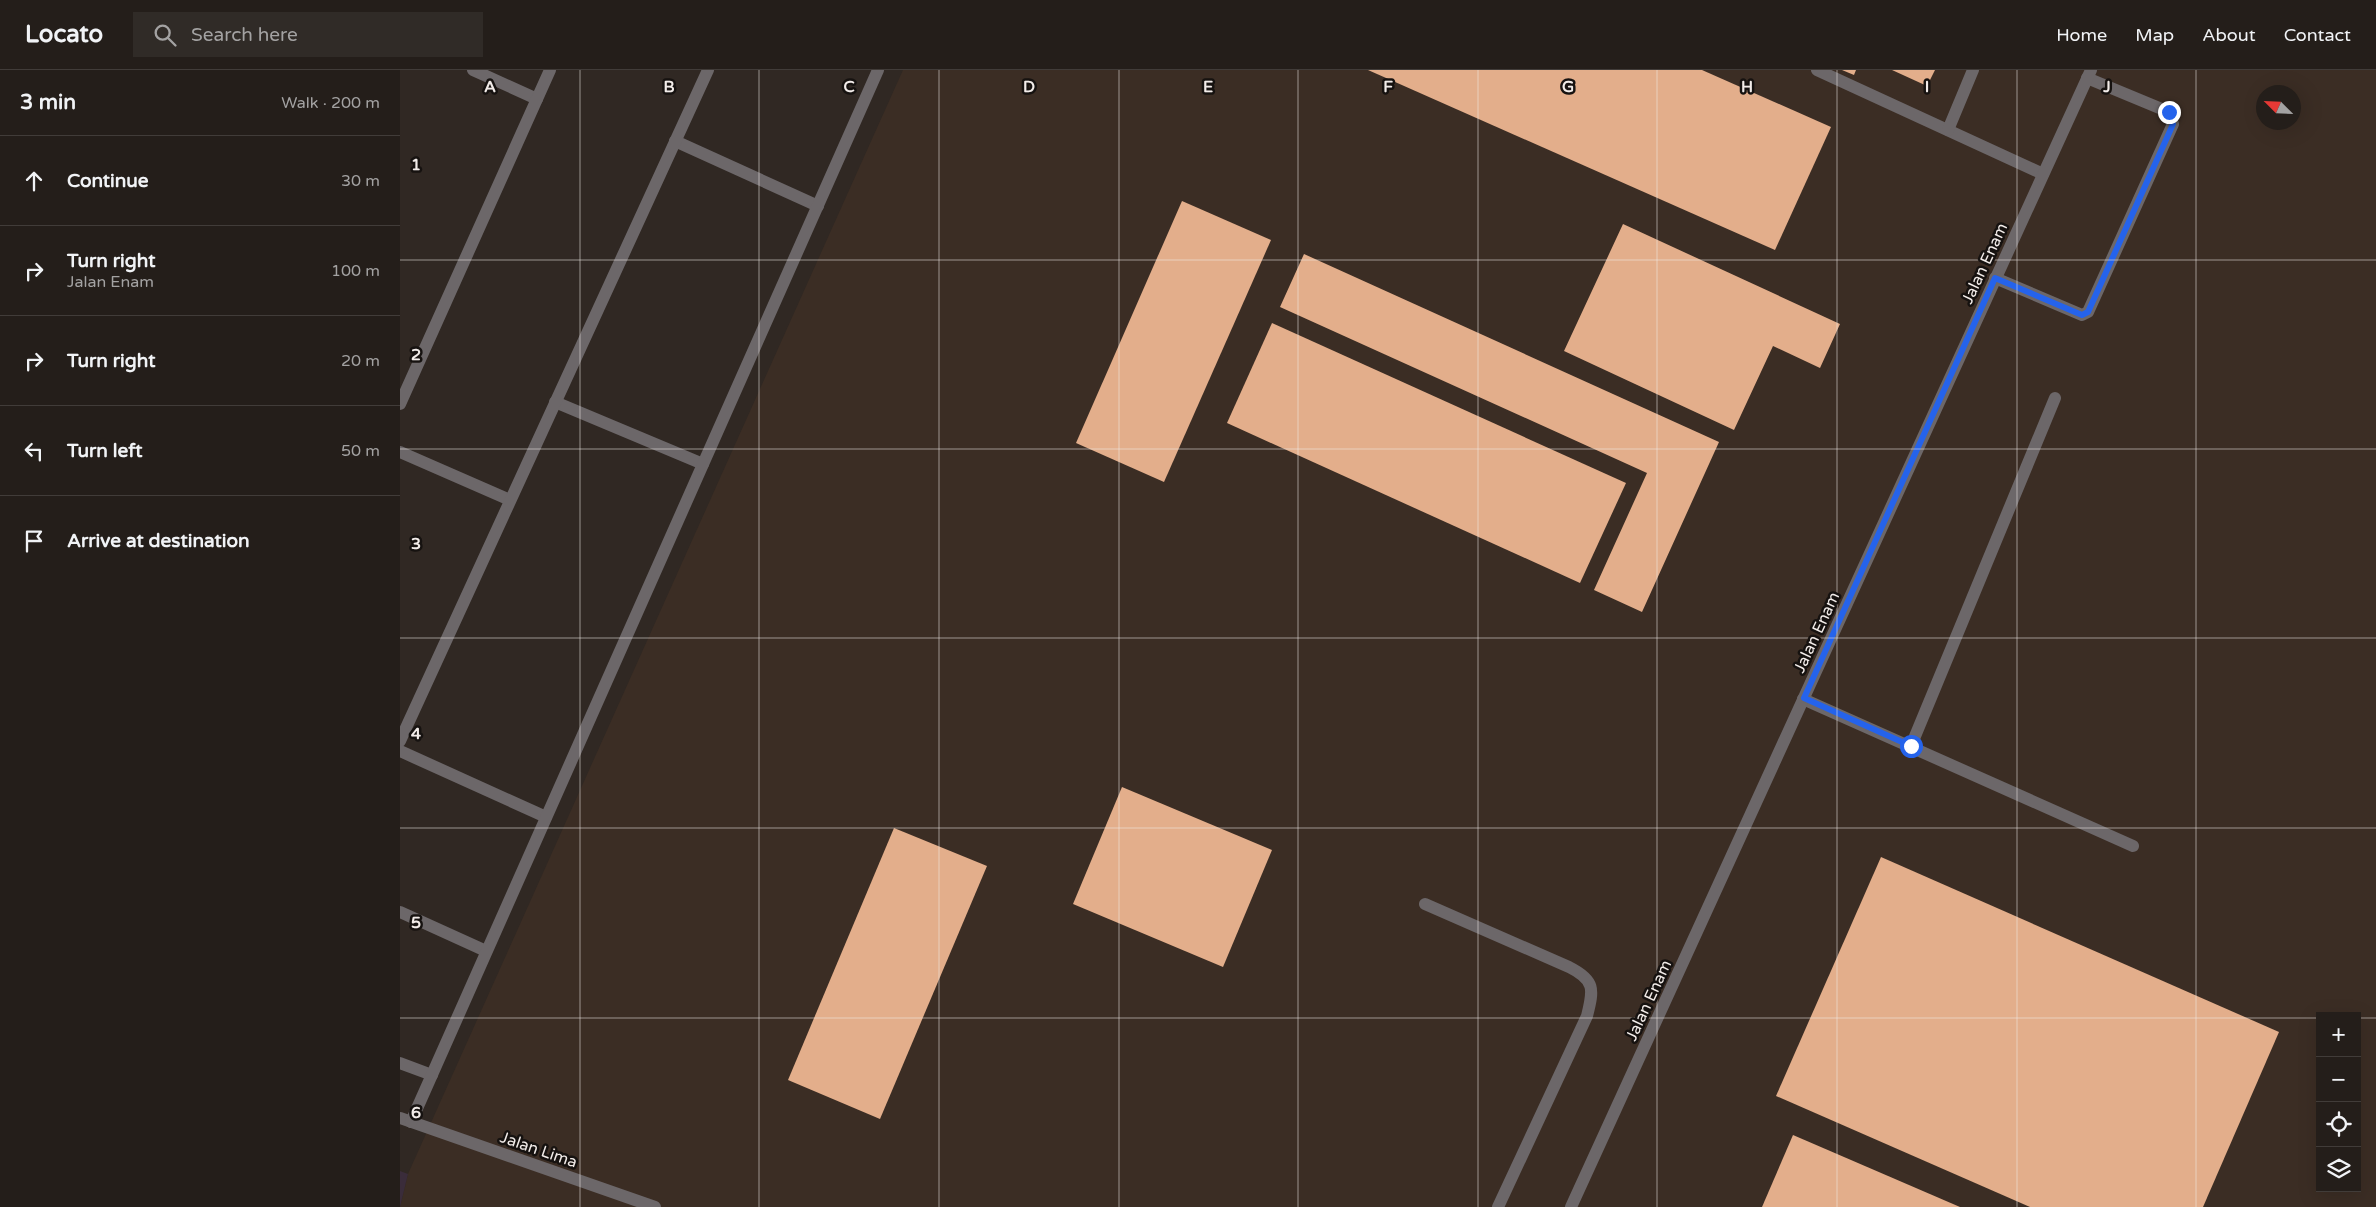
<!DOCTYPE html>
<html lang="en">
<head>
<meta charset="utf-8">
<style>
	:root { --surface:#241e1a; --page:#302b27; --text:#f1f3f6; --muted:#a3a2a2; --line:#413c39 }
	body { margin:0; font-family:"Varela Round",sans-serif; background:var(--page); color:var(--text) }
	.controls { position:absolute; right:15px; bottom:15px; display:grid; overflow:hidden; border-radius:0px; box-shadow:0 5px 20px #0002 }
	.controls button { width:45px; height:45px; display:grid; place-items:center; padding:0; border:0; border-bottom:1px solid var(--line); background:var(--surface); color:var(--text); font:25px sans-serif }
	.compass { position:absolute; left:1856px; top:15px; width:45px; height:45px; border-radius:50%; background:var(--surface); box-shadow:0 5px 20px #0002; rotate:294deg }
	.stop { position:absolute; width:15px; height:15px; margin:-11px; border:4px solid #2563eb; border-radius:50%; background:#fff }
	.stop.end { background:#2563eb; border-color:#fff; box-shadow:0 1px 5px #0008 }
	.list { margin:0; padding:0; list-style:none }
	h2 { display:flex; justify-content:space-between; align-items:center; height:65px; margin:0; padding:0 20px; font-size:21px }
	h2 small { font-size:16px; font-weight:400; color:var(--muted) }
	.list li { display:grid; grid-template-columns:32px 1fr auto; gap:15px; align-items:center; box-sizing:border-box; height:90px; padding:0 20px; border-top:1px solid var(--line) }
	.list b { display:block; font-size:19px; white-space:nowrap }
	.list p { margin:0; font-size:16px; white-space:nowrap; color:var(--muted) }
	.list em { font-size:16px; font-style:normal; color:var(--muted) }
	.icon { flex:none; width:28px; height:28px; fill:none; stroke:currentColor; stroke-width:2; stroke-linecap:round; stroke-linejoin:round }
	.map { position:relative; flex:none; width:1976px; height:1137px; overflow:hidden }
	header { display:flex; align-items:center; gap:30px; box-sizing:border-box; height:70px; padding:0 25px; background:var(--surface); border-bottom:1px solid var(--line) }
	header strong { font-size:24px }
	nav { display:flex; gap:28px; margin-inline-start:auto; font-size:18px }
	.search { width:350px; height:45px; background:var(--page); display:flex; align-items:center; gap:12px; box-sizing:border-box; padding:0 18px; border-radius:0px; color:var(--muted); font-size:19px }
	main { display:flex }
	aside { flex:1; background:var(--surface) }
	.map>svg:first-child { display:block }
</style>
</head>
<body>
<header>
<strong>Locato</strong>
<div class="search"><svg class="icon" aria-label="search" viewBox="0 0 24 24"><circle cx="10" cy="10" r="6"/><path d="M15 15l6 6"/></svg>Search here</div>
<nav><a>Home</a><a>Map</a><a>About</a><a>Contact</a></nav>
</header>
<main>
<aside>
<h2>3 min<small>Walk · 200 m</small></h2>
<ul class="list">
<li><svg class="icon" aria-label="ahead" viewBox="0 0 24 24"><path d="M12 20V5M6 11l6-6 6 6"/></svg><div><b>Continue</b></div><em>30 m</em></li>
<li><svg class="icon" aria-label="right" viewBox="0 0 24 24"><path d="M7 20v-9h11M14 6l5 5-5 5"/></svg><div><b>Turn right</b><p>Jalan Enam</p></div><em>100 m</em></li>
<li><svg class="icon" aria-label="right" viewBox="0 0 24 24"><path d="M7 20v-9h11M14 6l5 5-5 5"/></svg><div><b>Turn right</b></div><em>20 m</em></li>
<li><svg class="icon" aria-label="left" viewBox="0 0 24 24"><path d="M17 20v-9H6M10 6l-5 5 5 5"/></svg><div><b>Turn left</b></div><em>50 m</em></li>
<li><svg class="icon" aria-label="arrive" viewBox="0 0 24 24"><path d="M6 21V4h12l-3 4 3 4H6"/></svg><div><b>Arrive at destination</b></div></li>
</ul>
</aside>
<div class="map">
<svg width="1976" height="1137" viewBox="0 0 1976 1137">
	<rect width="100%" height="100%" fill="#302823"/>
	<path fill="#3b2d24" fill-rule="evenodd" d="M503,0H1976V1137H0L8,1104ZM1864,22H1894V52H1864ZM1920,946H1957V1118H1920Z"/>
	<polygon fill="#3a2c3a" points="0,1101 8,1104 0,1137"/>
	<g fill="#e3ae8b">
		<polygon points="968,0 1302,0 1431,57 1375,180"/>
		<polygon points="1442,0 1456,0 1454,5"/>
		<polygon points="1492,0 1535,0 1527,16"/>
		<polygon points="782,131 871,170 764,412 676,373"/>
		<polygon points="1223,154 1440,254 1420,298 1373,276 1334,360 1164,281"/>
		<polygon points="904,184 1319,372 1242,542 1194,520 1247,403 880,237"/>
		<polygon points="872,253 1226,413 1180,513 827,353"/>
		<polygon points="722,717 872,780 823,897 673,834"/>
		<polygon points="494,758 587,796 480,1049 388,1010"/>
		<polygon points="1481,787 1879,962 1803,1137 1630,1137 1376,1026"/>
		<polygon points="1393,1065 1560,1137 1362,1137"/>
	</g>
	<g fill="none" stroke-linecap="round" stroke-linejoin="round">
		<g stroke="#6c6769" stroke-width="12">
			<polyline points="1417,0 1643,104"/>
			<polyline points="1548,60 1573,0"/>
			<polyline points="275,71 418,136"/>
			<polyline points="1595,208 1682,245 1688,242 1773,54 1769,42 1687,8"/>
			<polyline points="155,332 303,394"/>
			<polyline points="0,382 110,430"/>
			<polyline points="1403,629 1733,776"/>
			<polyline points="0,671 308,0"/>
			<polyline points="1511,676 1655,328"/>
			<path d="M1025,834L1169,897C1195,910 1194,919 1187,946L1098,1137"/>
			<polyline points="0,842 86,881"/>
		</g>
		<g stroke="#6c6769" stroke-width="12">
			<polyline points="73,0 137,29"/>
			<polyline points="0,334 150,0"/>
			<polyline points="0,681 146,747"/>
			<polyline points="0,993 32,1005"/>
			<polyline points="0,1048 255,1137"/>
			<polyline points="11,1052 478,0"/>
			<polyline points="1171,1137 1691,0"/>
		</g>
	</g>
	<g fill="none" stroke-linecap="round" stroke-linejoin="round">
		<polyline stroke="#2563eb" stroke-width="6" points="1511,676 1404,628 1595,208 1682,245 1688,242 1770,61 1773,54 1769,42"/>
	</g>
	<path fill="none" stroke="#f2ece9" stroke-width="1" stroke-opacity="0.55" d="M180,0V1137M359,0V1137M539,0V1137M719,0V1137M898,0V1137M1078,0V1137M1257,0V1137M1437,0V1137M1617,0V1137M1796,0V1137M0,190H1976M0,379H1976M0,568H1976M0,758H1976M0,948H1920M1957,948H1976"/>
	<g text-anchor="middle" stroke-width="5" stroke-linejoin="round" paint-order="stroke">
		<g font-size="16" fill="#f2ece9" stroke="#161210">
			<text transform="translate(1584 193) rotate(-65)" y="6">Jalan Enam</text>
			<text transform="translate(1416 562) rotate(-65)" y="6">Jalan Enam</text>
			<text transform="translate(1248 930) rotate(-65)" y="6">Jalan Enam</text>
			<text transform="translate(139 1079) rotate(19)" y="6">Jalan Lima</text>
		</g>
	</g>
	<g font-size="16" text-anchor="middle" font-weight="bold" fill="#f2ece9" stroke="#161210" stroke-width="5" stroke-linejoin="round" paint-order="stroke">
		<text x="90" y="22">A</text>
		<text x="269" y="22">B</text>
		<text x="449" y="22">C</text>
		<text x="629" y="22">D</text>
		<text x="808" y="22">E</text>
		<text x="988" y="22">F</text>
		<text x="1168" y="22">G</text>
		<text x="1347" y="22">H</text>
		<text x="1527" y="22">I</text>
		<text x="1707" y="22">J</text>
		<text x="16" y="100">1</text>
		<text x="16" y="290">2</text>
		<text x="16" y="479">3</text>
		<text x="16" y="669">4</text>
		<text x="16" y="858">5</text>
		<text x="16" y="1048">6</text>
	</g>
</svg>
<div class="controls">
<button>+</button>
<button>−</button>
<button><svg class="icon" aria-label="locate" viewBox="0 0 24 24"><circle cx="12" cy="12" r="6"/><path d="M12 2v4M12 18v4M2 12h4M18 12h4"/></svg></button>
<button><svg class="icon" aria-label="layers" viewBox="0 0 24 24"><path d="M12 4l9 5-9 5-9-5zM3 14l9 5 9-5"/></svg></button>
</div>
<svg class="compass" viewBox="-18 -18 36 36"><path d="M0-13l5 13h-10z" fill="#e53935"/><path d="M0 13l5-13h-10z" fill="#a3a2a2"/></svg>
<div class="stop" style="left:1511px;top:676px"></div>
<div class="stop end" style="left:1769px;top:42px"></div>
</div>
</main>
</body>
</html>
